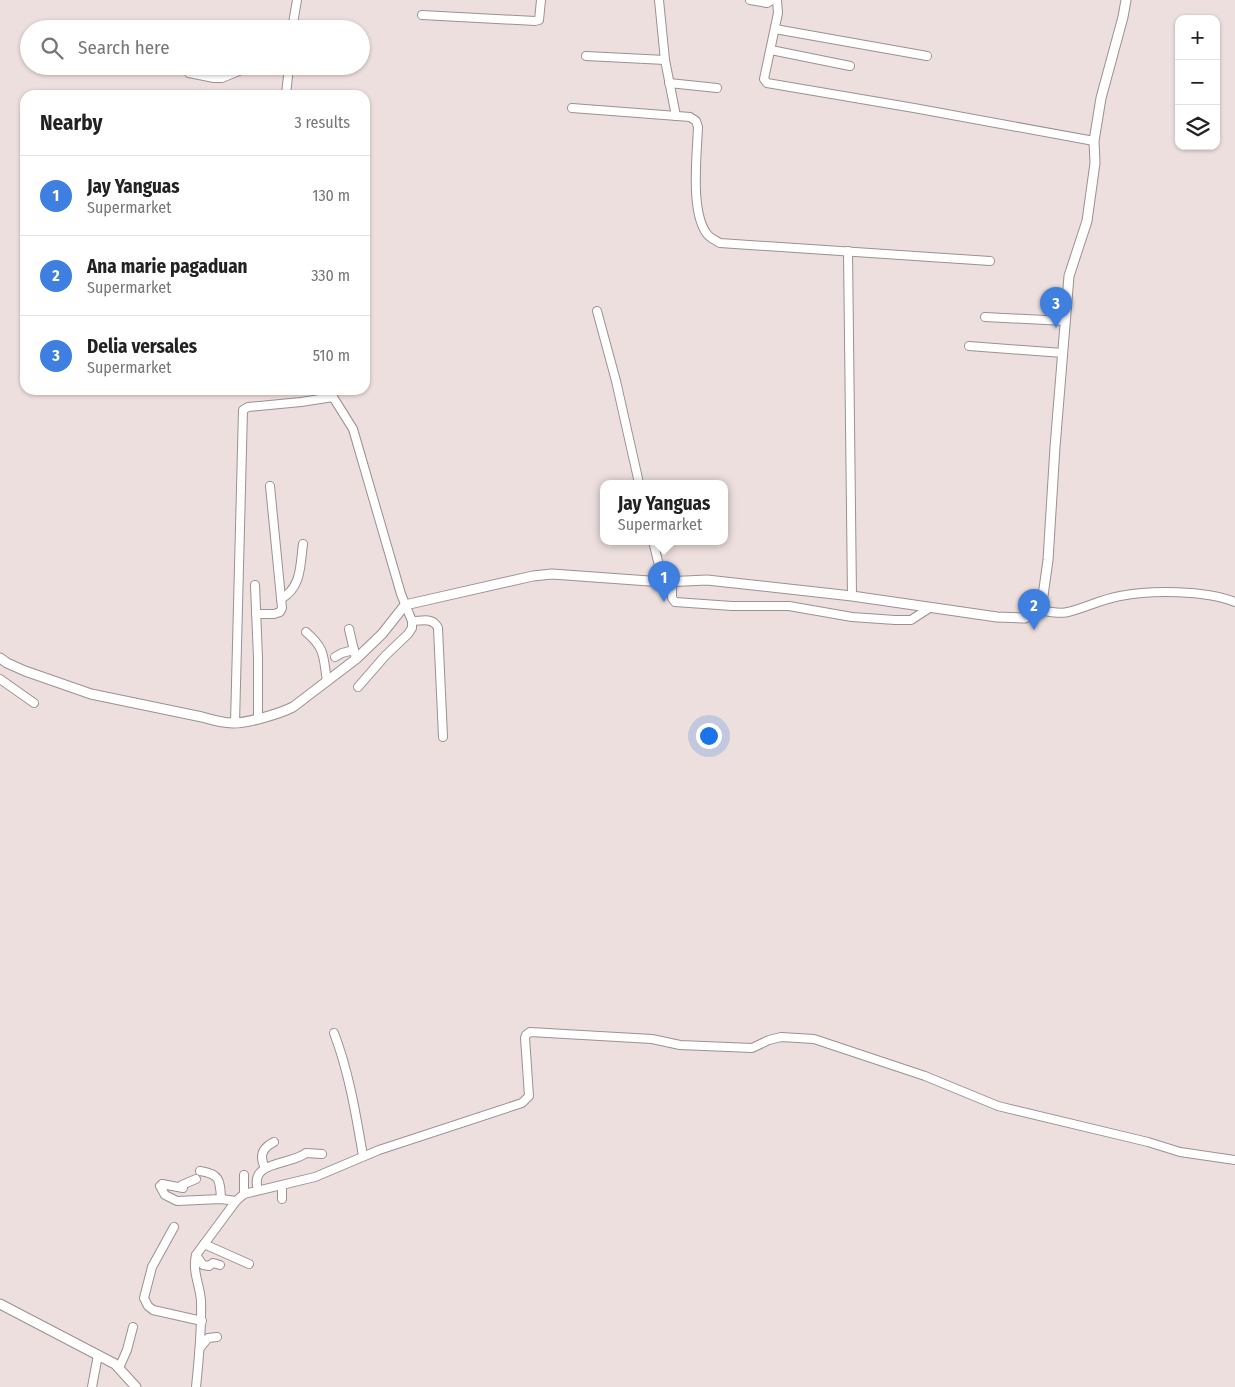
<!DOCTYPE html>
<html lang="en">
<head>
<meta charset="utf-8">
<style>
	:root { --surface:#fff; --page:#f6f6f6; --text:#222; --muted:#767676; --line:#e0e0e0; --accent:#2563eb }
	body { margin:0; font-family:"Fira Sans Condensed",sans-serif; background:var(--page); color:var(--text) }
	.controls { position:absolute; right:15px; top:15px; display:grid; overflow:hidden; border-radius:10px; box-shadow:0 1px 4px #0004 }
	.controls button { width:45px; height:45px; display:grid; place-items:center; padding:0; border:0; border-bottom:1px solid var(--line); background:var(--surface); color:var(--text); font:25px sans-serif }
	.you { position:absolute; left:708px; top:735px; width:18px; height:18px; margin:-12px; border:4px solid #fff; border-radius:50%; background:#1a73e8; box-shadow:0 0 0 8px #1a73e833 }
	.badge { display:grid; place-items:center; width:32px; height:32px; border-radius:50%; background:var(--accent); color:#fff; font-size:16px; font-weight:700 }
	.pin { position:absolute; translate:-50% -41px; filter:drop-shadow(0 1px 2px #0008) }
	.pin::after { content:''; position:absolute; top:26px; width:18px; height:15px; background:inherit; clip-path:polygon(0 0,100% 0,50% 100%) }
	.popup { position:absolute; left:600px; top:480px; width:128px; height:65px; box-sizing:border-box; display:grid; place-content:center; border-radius:10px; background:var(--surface); filter:drop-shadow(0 1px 4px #0005); font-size:16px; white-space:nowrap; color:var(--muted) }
	.popup b { font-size:19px; color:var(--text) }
	.popup::after { content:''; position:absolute; left:50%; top:100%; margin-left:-10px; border:10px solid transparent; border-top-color:var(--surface) }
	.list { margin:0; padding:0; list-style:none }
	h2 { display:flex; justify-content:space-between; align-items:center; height:65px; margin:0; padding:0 20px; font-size:21px }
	h2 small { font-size:16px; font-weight:400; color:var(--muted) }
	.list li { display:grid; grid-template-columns:32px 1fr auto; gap:15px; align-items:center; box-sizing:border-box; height:80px; padding:0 20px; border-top:1px solid var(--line) }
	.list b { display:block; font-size:19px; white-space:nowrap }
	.list p { margin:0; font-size:16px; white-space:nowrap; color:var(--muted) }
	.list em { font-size:16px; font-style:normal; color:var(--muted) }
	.icon { flex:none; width:28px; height:28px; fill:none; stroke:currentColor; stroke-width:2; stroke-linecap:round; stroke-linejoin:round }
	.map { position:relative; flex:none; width:1235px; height:1387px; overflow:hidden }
	.search { position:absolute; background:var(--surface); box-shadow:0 1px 4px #0004; left:20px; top:20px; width:350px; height:55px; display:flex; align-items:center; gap:12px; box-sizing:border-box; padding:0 18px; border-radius:28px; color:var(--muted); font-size:19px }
	.panel { position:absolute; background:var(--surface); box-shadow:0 1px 4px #0004; left:20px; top:90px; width:350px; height:305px; border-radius:15px }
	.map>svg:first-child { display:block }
</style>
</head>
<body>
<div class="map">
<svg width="1235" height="1387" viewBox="0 0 1235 1387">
	<rect width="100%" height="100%" fill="#eddfde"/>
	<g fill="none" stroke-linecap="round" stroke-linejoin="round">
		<defs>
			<g id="minor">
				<polyline points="659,0 665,60 676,116"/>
				<polyline points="750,0 767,3 772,0"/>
				<polyline points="777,0 778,13 764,79 767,83 914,108 1094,141"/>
				<polyline points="422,15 535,21 539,20 541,0"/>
				<polyline points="292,29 297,0"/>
				<polyline points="775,29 927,56"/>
				<polyline points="771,50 850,66"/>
				<polyline points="586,56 665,60"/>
				<polyline points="259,66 288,70"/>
				<polyline points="189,73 214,78 222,78 251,66"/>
				<polyline points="669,83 717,88"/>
				<polyline points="286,95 289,66"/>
				<path d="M572,108L690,117L696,121L698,127C697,154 690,212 707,234C710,238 715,240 720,243L990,261"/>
				<polyline points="848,251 852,596"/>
				<polyline points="597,311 616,381 639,483"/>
				<polyline points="985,317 1065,321"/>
				<polyline points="969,346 1063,353"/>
				<polyline points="331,390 333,397 353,429 401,594 412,621 412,628 408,634 385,656 358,687"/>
				<polyline points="653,541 663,582"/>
				<polyline points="672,581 672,598 675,602 732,606 789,606 852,617 895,620 911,620 931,607"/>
				<polyline points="255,585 258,658 258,718"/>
				<path d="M281,599C302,587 300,565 303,544"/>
				<path d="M1041,610C1050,612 1059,614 1068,612C1085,608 1102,599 1120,596C1151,590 1205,590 1235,602"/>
				<polyline points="256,614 274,614 280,612 282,608 270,486"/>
				<path d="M412,621C423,621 433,617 438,628L443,737"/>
				<polyline points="349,629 356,659"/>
				<path d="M306,632C326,649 323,657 327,681"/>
				<polyline points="335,657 342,653 354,650"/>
				<polyline points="0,679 34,703"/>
				<polyline points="235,723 243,410 248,407 301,402 333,397"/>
				<path d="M334,1033C349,1072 356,1115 363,1156"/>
				<path d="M265,1168C259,1156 262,1148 274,1142"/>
				<path d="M200,1171C220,1174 220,1180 221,1199"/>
				<polyline points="182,1185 196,1179"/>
				<polyline points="282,1186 282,1199"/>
				<polyline points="183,1188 162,1184 160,1186 165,1195 177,1201 221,1199 236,1201"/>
				<path d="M258,1190C249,1160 289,1166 306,1153L322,1154"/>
				<polyline points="244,1194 244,1175"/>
				<polyline points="174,1227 152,1267 144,1298 148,1306 153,1310 202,1321"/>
				<polyline points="204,1244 249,1264"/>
				<polyline points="196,1255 203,1265 209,1266 213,1263 220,1265"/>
				<polyline points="200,1348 208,1338 217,1337"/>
				<polyline points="119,1368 127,1350 133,1327"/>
				<polyline points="92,1387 98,1355"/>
				<path d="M196,1387C199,1358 202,1330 201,1301C200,1285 192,1272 196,1255L236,1201L244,1194L315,1177L379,1150L522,1103L529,1096L525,1038L526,1035L530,1032L652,1039L680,1045L752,1048L769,1040L781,1037L814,1039L925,1076L998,1106L1148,1142L1180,1152L1235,1160"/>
			</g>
			<g id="tertiary">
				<path d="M0,658L7,663L25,671L91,694L202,717C212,720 222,723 233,723C248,723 279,714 293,707L356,659L382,634L405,605L533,576L552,574L663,582L707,580L852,596L997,617L1025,618L1041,610L1048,560L1055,447L1069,276L1087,221L1095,163L1094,141L1101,98L1123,17L1126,0"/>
				<polyline points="0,1304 115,1364 136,1387"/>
			</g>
		</defs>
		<use href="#minor" stroke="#9d9090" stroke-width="10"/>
		<use href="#tertiary" stroke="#9d9090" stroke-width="11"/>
		<use href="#minor" stroke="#fff" stroke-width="8"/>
		<use href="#tertiary" stroke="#fff" stroke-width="9"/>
	</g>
</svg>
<div class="controls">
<button>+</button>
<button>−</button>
<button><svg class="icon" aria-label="layers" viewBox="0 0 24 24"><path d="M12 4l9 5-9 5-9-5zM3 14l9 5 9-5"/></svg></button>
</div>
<div class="you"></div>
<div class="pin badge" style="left:664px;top:602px;background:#3f7fe0">1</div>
<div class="popup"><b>Jay Yanguas</b>Supermarket</div>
<div class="pin badge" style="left:1034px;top:630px;background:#3f7fe0">2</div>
<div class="pin badge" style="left:1056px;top:328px;background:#3f7fe0">3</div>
<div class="search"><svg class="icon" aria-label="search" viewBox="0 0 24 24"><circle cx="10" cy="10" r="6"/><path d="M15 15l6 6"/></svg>Search here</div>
<section class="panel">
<h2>Nearby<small>3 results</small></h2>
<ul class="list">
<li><span class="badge" style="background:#3f7fe0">1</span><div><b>Jay Yanguas</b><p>Supermarket</p></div><em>130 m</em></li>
<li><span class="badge" style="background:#3f7fe0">2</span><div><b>Ana marie pagaduan</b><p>Supermarket</p></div><em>330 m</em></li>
<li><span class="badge" style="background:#3f7fe0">3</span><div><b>Delia versales</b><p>Supermarket</p></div><em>510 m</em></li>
</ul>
</section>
</div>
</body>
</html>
